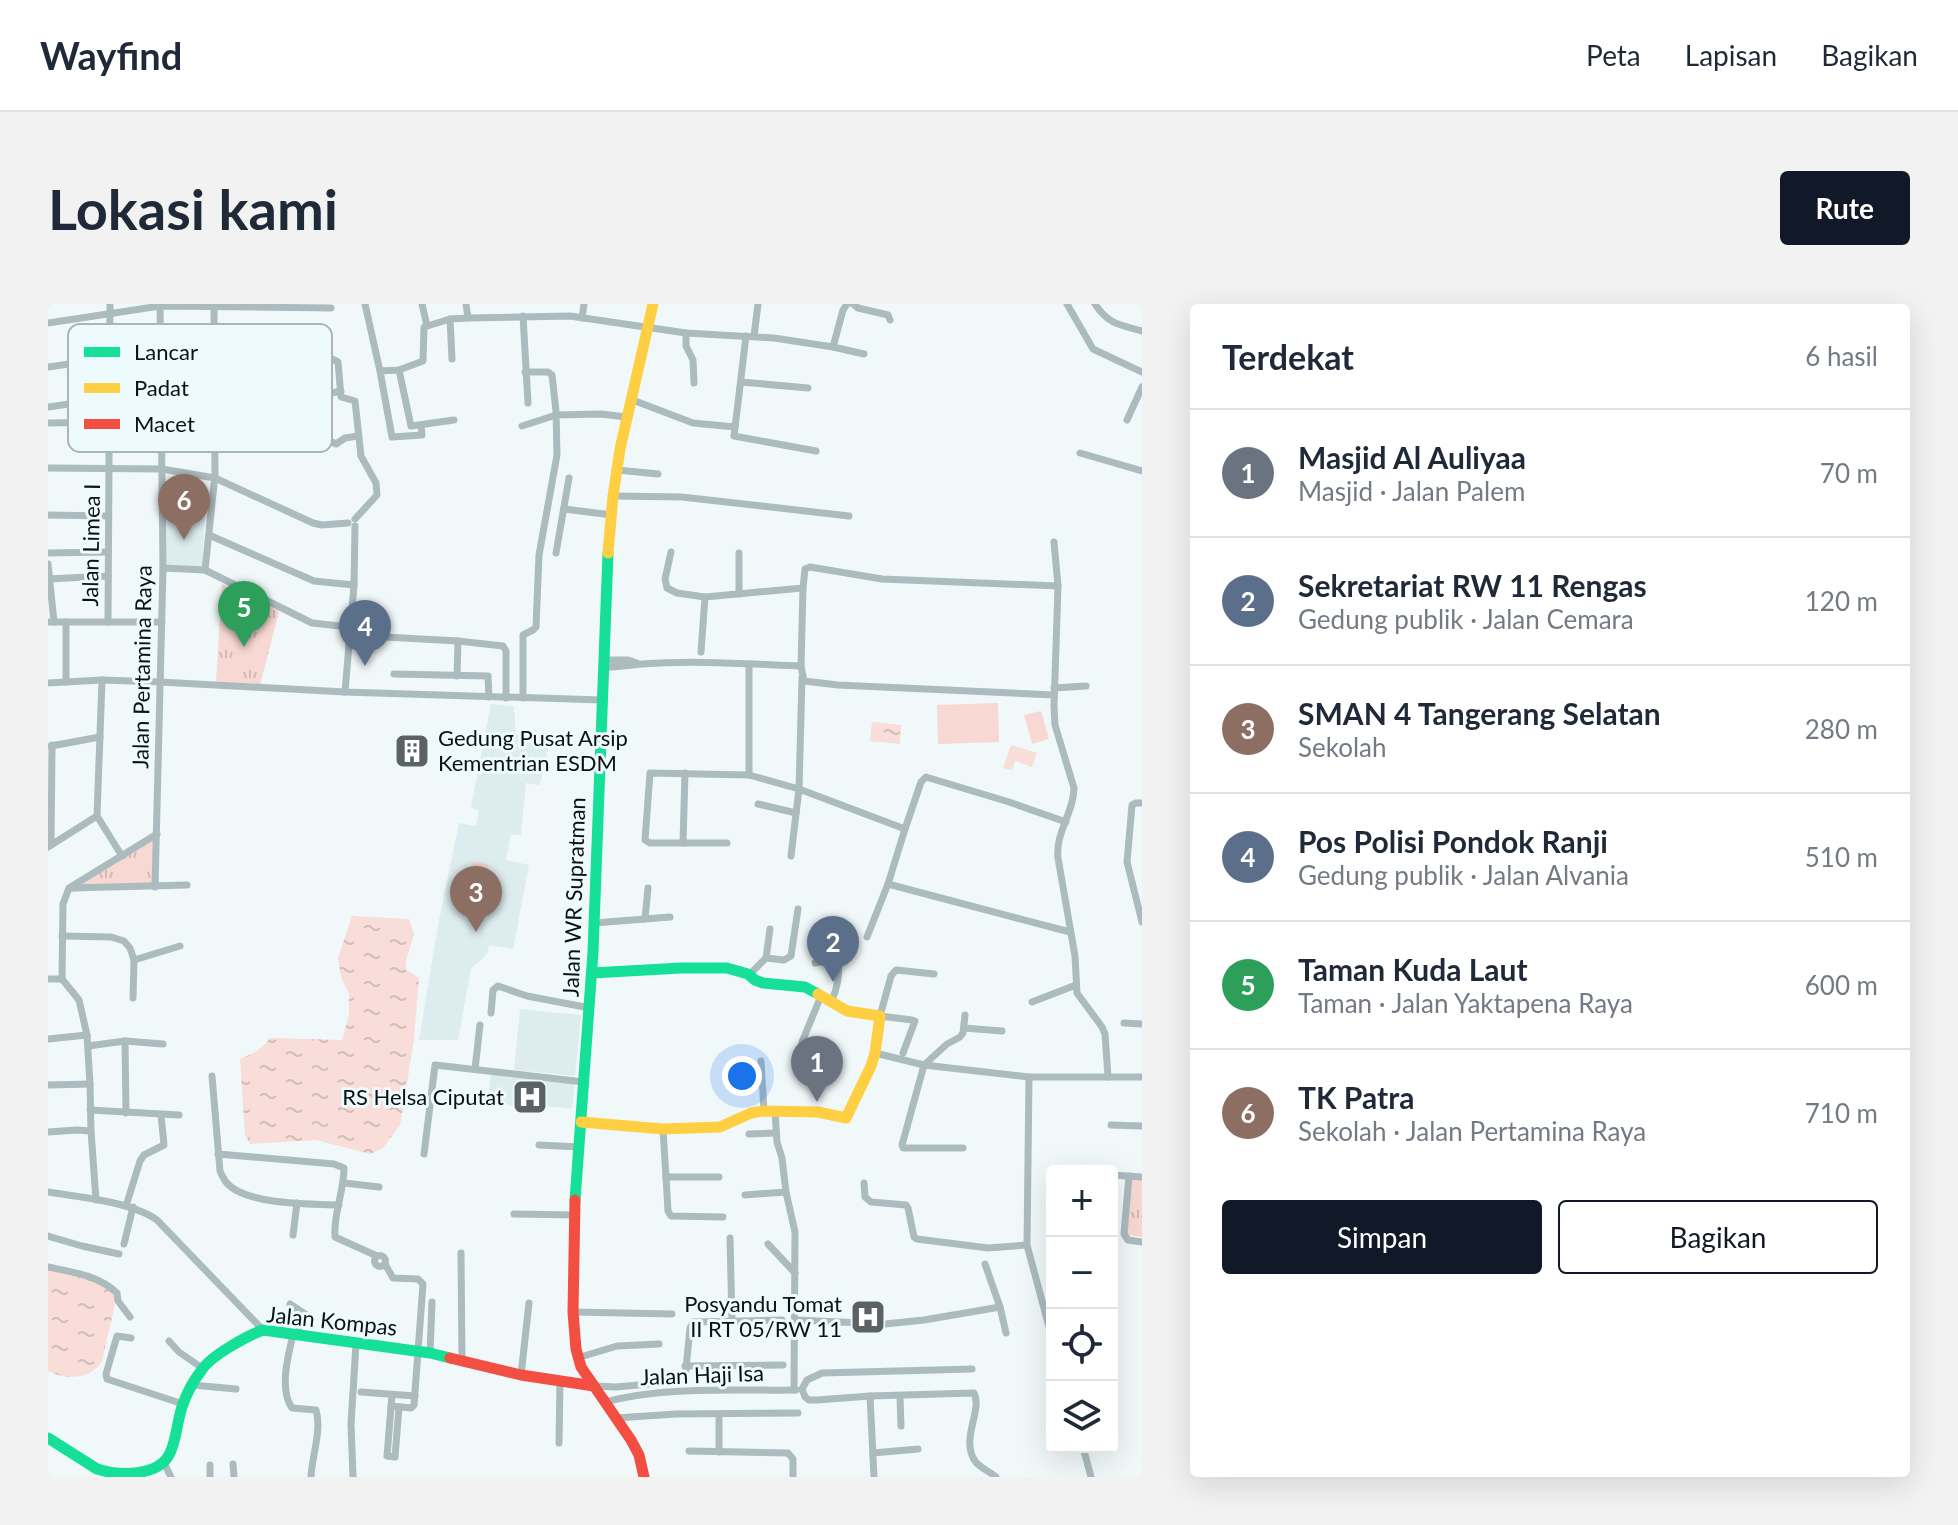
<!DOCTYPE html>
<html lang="id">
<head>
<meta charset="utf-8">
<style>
	:root { --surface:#fff; --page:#f2f2f3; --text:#1f2937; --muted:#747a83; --line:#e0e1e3; --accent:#111827 }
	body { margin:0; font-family:Lato,sans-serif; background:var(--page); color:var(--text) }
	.controls { position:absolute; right:24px; bottom:24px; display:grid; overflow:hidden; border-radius:8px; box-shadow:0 8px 32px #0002 }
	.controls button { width:72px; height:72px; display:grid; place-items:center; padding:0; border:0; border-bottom:2px solid var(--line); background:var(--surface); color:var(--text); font:40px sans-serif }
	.you { position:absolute; left:694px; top:772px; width:28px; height:28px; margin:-20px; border:6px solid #fff; border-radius:50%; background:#1a73e8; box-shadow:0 0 0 12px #1a73e833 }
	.badge { display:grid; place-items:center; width:52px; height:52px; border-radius:50%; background:var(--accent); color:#fff; font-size:26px; font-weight:700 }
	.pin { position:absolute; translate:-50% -66px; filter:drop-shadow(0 2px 4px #0008) }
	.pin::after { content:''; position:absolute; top:42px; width:28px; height:24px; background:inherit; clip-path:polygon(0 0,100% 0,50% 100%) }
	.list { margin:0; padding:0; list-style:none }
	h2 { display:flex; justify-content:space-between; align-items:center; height:104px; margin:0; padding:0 32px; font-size:34px }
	h2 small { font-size:26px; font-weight:400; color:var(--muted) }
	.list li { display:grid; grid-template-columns:52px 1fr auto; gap:24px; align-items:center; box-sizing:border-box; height:128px; padding:0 32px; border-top:2px solid var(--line) }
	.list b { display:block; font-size:30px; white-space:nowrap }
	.list p { margin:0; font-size:26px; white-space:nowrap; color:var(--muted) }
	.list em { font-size:26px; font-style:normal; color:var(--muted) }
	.actions { display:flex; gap:16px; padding:24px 32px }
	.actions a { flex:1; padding:18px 0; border:2px solid var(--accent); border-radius:8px; text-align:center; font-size:28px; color:var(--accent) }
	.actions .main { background:var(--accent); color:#fff }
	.icon { flex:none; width:44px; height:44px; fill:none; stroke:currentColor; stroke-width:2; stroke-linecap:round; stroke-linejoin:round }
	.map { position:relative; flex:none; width:1094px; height:1173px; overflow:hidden; border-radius:8px }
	header { display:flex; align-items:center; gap:48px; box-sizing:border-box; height:112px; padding:0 40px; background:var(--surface); border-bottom:2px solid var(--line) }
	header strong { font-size:38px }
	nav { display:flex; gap:44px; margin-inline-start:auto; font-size:28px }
	.intro { display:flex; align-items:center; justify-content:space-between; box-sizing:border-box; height:192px; padding:0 48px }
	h1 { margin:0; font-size:56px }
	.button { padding:20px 36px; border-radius:8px; background:var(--accent); color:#fff; font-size:28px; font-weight:700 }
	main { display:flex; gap:48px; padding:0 48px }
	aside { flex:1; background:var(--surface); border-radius:8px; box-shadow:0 8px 32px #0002 }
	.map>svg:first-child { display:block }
</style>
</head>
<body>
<header>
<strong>Wayfind</strong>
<nav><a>Peta</a><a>Lapisan</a><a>Bagikan</a></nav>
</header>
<div class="intro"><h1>Lokasi kami</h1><a class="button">Rute</a></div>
<main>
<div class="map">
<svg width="1094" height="1173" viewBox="0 0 1094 1173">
	<defs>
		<pattern id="park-tufts" width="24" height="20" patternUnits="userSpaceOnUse" patternTransform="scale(2)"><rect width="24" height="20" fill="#f8d8d2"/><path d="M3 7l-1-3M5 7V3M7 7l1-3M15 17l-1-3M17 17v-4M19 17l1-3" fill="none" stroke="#d3b8b3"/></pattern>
		<pattern id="water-ripples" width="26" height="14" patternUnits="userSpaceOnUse" patternTransform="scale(2)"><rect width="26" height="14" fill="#f8ddd8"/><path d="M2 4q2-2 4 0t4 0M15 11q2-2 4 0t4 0" fill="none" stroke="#d3bdb8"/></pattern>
	</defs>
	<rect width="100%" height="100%" fill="#f1f8fa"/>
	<g fill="#dcecef">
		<polygon points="117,209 157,211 154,264 117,261"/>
		<polygon points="443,400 466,402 468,430 502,437 492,481 478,479 473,531 463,530 458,556 481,561 465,645 441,641 439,650 423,665 410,736 371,736 391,616 411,519 428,522 431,507 423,503"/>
		<polygon points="472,705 533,711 527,772 466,766"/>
		<polygon points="443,770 527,779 524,805 484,800 483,803 437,798 441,787"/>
	</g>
	<g fill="url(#park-tufts)">
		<polygon points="174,280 231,307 212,381 168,379"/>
		<polygon points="109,530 107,583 19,588"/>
		<polygon points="1081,872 1094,873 1094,933 1076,930"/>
	</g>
	<g fill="#f8d8d2">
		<polygon points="950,399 951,438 890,440 889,401"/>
		<polygon points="993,407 1001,435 984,440 976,411"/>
		<polygon points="425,557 440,561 433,592 417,589"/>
	</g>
	<g fill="url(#water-ripples)">
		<polygon points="824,418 853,421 852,440 822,437"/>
		<polygon points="963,441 989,449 984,463 967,457 964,466 955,464"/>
		<path d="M304,612L361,615L366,630L358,657V666L371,674L366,736L352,821L335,844L322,850L268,836L202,840L197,831L192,755C205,750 214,745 222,734L294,736L301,711V690L293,673L290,654Z"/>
		<path d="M0,965C24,970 52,973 67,993L66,1005L54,1057C43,1076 18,1076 0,1067Z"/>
	</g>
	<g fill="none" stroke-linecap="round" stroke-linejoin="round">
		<g stroke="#acbbbe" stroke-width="7">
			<polyline points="317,0 332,67"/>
			<polyline points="374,0 379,22"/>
			<polyline points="418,0 420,14 522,12 638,29 726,34 785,43 816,50"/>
			<polyline points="805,0 810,4 840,11 842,16"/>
			<polyline points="1019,0 1045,45 1094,68"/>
			<path d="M1047,0C1060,20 1072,21 1094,27"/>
			<polyline points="475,12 480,99"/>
			<polyline points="534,14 536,0"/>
			<polyline points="402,15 404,55"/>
			<polyline points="0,19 112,2 283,4"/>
			<polyline points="638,29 638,42 645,56 646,79"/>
			<polyline points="698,32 686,132 768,147"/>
			<polyline points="706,32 710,0"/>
			<polyline points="785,43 795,6 799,0"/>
			<polyline points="0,63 62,54"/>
			<polyline points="351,66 363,122 406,116"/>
			<polyline points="693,78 760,84"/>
			<path d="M216,81C215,76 213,64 216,60C223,51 272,55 284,55L290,58L293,93L307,97L313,152L328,179L329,191L307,215"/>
			<polyline points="167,83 233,80 236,76 235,55"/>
			<polyline points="582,95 645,119 687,123"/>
			<polyline points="0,103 62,94"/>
			<polyline points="249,106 275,91 293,87"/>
			<polyline points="1079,116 1094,83"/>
			<polyline points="0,119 62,118"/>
			<polyline points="373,121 374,131 344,133 332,67 351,66 375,57 376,23 402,15 420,14"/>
			<polyline points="474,122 508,111 553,110 578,113"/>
			<polyline points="168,125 227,126 230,127 230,133 225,139 221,139 190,126"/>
			<polyline points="276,134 288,140 297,134 310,132"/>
			<polyline points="1032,149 1094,167"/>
			<polyline points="0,164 114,165 167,174 265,219 274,221 300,219"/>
			<polyline points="569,166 610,170"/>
			<polyline points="565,192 634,193 801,212"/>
			<polyline points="516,205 564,211"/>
			<polyline points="0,211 60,212"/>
			<polyline points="161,231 266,277 306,281"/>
			<path d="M1006,238L1010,282L1006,402L1007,421L1026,484C1026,508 1007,529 1010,554L1027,652L1029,689L1054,723L1057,730L1060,773"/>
			<polyline points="623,248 617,275 619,284 629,289 657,293 755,284 757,265 762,263 834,275 1010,282"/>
			<polyline points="0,249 60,248"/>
			<polyline points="508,249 521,174"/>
			<polyline points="0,260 6,318"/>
			<polyline points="115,264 157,266 264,319 301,323"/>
			<polyline points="157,266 167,171 166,1"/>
			<polyline points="0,275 60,272"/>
			<polyline points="755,284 753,362 756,377 790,381 1006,391"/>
			<polyline points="691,290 691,249"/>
			<polyline points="0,318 114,318"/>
			<polyline points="60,318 62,0"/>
			<polyline points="300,331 410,337 455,342 458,347 458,394"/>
			<polyline points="653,348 657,293"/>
			<polyline points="557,356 580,356 589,359"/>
			<path d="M557,363C570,363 582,361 594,360C647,356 701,360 753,362"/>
			<polyline points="346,370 440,372 441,393"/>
			<polyline points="409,372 410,337"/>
			<polyline points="54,376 49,512 74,552"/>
			<polyline points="18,378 18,318"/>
			<polyline points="0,379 54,376 112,378 297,388 554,396"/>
			<polyline points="1006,384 1038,382"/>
			<polyline points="297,388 306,281 307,222"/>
			<polyline points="475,394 475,331 485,326 488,323 491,251 509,151 508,107 504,71 500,68 477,68"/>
			<polyline points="3,442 52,433"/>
			<polyline points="701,471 701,360"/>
			<polyline points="1094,499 1088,499 1084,501 1079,558 1094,618"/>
			<polyline points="710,500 748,509"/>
			<polyline points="635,539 637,469"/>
			<polyline points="679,539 602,539 597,536 602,469 701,471 751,485 857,525"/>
			<polyline points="3,541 4,441"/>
			<polyline points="0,543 49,512"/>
			<polyline points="743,552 751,485 754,374"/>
			<polyline points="840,580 1022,628"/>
			<polyline points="107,583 115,264 112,0"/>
			<polyline points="23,584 139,581"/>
			<polyline points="597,615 622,613"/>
			<polyline points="546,619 597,615 600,584"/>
			<polyline points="14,632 63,633 76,637 82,644 86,656 85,694"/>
			<polyline points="819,633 840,580 857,525 873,478 878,473 961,498 1018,518"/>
			<polyline points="718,654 736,656 743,652 750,605"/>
			<polyline points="86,656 132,642"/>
			<path d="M767,659L786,655L790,656C792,672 790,684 783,698"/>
			<polyline points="705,667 718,654 722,625"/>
			<polyline points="0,675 14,675"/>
			<polyline points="984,698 1028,681"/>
			<polyline points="443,709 445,686 450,682 479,692 542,704"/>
			<polyline points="1076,719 1094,720"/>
			<polyline points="916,724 954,727"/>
			<polyline points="0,735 39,731"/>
			<polyline points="77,737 78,809"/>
			<polyline points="754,738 773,692"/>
			<polyline points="40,742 77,737 115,740"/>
			<polyline points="827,749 876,761 981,773 1094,773"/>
			<polyline points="855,749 867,717 864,716 832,712 843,672 848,666 886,670"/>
			<polyline points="713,757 716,807"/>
			<polyline points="427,765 432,721"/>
			<path d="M164,772L172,867C172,868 177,877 178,878C196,901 263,900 291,901"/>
			<polyline points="981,773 979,941 1004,1034"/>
			<polyline points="0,781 42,780"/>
			<polyline points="42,806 131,811"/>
			<polyline points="727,807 729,838 734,854 738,888 747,928 746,1086"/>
			<polyline points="1063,821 1094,822"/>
			<polyline points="615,825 618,873 671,873"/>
			<polyline points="0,828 29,826 43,827"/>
			<polyline points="701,830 728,829"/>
			<polyline points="491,841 531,843"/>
			<polyline points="915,844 855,844 854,841 876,761 899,740 912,733 915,729 917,711"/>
			<path d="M170,850L286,860L296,864C296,888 285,910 287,933L329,952"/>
			<polyline points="376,850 387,761 536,778"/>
			<polyline points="1064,871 1094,873"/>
			<polyline points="1081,872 1076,930 1080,936 1094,938"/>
			<polyline points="618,873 620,907 623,912 675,913"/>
			<polyline points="296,879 331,883"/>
			<polyline points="816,879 817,893 823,898 858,901 860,904 866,933 869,935 940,944 979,941"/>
			<path d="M0,888C32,893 84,898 109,916L215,1026"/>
			<polyline points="697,891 738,888"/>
			<polyline points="48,896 43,827 42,780 39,731 31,696 14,675 15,600 21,584 109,530"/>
			<polyline points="78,902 92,857 96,851 116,841 113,811"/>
			<polyline points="466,910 528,911"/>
			<polyline points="245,931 249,899"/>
			<polyline points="0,932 34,942 71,950"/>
			<polyline points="682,934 684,1017"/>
			<polyline points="76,940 85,903"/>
			<polyline points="720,940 747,969"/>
			<polyline points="413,949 414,1055"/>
			<circle cx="332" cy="957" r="5.5"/>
			<polyline points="337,960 345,974 370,975 375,980 366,1101 363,1104 343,1102"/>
			<polyline points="937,960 952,1003 958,1029"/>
			<path d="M0,963C24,968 50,971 69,989L70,997L82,1013"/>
			<polyline points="242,1000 257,1010 248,1032"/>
			<polyline points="525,1008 624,1010"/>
			<polyline points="747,1016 837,1020 876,1016 952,1003"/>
			<path d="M245,1031C240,1051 231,1086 244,1104L268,1106C274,1126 264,1151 263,1173"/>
			<polyline points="83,1034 69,1032 58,1070 59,1075 135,1100"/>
			<polyline points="121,1037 131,1048 154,1064"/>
			<polyline points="382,1049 384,998"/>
			<polyline points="529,1054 569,1042 611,1040"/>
			<polyline points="637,1062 735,1061"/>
			<polyline points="473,1071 481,999"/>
			<polyline points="144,1081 188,1085"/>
			<polyline points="546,1082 568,1083 634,1077 637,1075 642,1024 645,1018 734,1016"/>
			<path d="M754,1085L757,1093L761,1096H769L822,1092L926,1089C935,1106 912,1135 927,1157C932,1164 941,1167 948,1173"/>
			<polyline points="754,1085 759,1076 774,1069 924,1065"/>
			<polyline points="313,1088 367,1092"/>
			<polyline points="344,1091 339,1152 347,1153 351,1103"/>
			<polyline points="822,1092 826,1173"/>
			<polyline points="852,1092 853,1122"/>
			<path d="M557,1098C619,1082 684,1087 748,1086"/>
			<polyline points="568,1114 628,1110 750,1109"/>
			<polyline points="511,1139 512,1078"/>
			<polyline points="1035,1143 1043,1173"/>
			<polyline points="641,1147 740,1149 745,1155 745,1173"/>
			<polyline points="671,1148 671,1110"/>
			<polyline points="825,1149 870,1145"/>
			<polyline points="116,1159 123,1173"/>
			<polyline points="185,1160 186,1173"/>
			<polyline points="162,1173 162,1161"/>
			<polyline points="305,1173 303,1120 308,1040"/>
		</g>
		<g stroke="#16e098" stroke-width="11">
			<polyline points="544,669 633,664 679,664 700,670 707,676 715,679 757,683 770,690"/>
			<polyline points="527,896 545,648 560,249"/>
			<path d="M0,1134L49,1165C71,1172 111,1173 122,1149C129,1134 129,1116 135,1100C139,1089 146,1076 153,1067C162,1052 199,1032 215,1026L382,1049L402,1054"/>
		</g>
		<g stroke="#ffcf43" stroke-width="11">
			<polyline points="560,249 565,192 572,145 605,0"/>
			<polyline points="533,818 615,825 672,823 703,809 716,807 770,808 798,814 823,762 827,749 832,712 799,707 770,690"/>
		</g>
		<g stroke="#f24e42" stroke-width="11">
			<polyline points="527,896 525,1008 528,1045 533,1063 583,1136 591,1151 596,1173"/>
			<polyline points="402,1054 473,1071 546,1082"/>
		</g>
	</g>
	<defs>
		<symbol id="building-square" viewBox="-11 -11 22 22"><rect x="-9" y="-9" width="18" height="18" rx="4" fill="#5c6263" stroke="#edfbfe"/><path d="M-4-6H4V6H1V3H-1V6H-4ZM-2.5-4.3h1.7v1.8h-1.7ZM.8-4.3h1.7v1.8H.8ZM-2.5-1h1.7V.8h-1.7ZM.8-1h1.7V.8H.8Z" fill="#fff"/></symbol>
		<symbol id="hospital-square" viewBox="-11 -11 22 22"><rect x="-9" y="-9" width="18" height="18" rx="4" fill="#5c6263" stroke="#edfbfe"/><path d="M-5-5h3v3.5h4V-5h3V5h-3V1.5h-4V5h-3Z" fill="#fff"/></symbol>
	</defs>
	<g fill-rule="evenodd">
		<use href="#building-square" x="344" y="427" width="40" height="40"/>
		<use href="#hospital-square" x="462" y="773" width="40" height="40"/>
		<use href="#hospital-square" x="800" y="993" width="40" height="40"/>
	</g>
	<g text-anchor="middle" stroke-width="6" stroke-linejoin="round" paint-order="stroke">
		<g font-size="22" fill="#0c1111" stroke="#edfbfe">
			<text transform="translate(43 241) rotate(-89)" y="8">Jalan Limea I</text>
			<text transform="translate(94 363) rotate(-89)" y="8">Jalan Pertamina Raya</text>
			<text transform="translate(526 593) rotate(-88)" y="8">Jalan WR Supratman</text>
			<text transform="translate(284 1017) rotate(6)" y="8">Jalan Kompas</text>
			<text transform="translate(654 1071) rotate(-2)" y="8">Jalan Haji Isa</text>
		</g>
		<g font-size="22" fill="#0c1111" stroke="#edfbfe" text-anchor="end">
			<text x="390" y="442" text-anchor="start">Gedung Pusat Arsip<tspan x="390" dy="25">Kementrian ESDM</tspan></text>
			<text x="456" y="801">RS Helsa Ciputat</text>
			<text x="794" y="1008">Posyandu Tomat<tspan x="794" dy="25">II RT 05/RW 11</tspan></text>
		</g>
	</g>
	<rect x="20" y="20" width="264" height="128" rx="12" fill="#edfbfe" stroke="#aab5b7" stroke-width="2"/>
	<rect x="36" y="43" width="36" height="10" fill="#16e098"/>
	<rect x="36" y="79" width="36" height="10" fill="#ffcf43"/>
	<rect x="36" y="115" width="36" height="10" fill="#f24e42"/>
	<g font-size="22" fill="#0c1111">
		<text x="86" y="56">Lancar</text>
		<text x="86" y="92">Padat</text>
		<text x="86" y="128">Macet</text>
	</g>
</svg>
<div class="controls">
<button>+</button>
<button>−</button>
<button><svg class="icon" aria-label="locate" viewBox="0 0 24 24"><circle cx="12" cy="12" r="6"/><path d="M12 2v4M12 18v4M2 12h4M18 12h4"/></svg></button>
<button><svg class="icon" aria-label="layers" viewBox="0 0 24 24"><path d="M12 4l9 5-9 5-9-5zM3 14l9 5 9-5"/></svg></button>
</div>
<div class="you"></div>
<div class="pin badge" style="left:769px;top:798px;background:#6b7280">1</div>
<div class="pin badge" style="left:785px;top:678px;background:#5c6f8a">2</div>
<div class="pin badge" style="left:428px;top:628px;background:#8d6e63">3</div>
<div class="pin badge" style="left:317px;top:362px;background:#5c6f8a">4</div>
<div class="pin badge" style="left:196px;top:343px;background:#2e9e5b">5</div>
<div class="pin badge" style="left:136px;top:236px;background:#8d6e63">6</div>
</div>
<aside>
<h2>Terdekat<small>6 hasil</small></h2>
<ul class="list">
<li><span class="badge" style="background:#6b7280">1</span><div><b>Masjid Al Auliyaa</b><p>Masjid · Jalan Palem</p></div><em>70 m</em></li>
<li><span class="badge" style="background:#5c6f8a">2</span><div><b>Sekretariat RW 11 Rengas</b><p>Gedung publik · Jalan Cemara</p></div><em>120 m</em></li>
<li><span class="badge" style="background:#8d6e63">3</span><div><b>SMAN 4 Tangerang Selatan</b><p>Sekolah</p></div><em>280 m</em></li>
<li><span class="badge" style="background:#5c6f8a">4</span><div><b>Pos Polisi Pondok Ranji</b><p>Gedung publik · Jalan Alvania</p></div><em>510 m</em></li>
<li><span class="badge" style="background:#2e9e5b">5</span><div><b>Taman Kuda Laut</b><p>Taman · Jalan Yaktapena Raya</p></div><em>600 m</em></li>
<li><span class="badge" style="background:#8d6e63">6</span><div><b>TK Patra</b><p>Sekolah · Jalan Pertamina Raya</p></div><em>710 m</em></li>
</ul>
<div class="actions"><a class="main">Simpan</a><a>Bagikan</a></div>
</aside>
</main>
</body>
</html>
